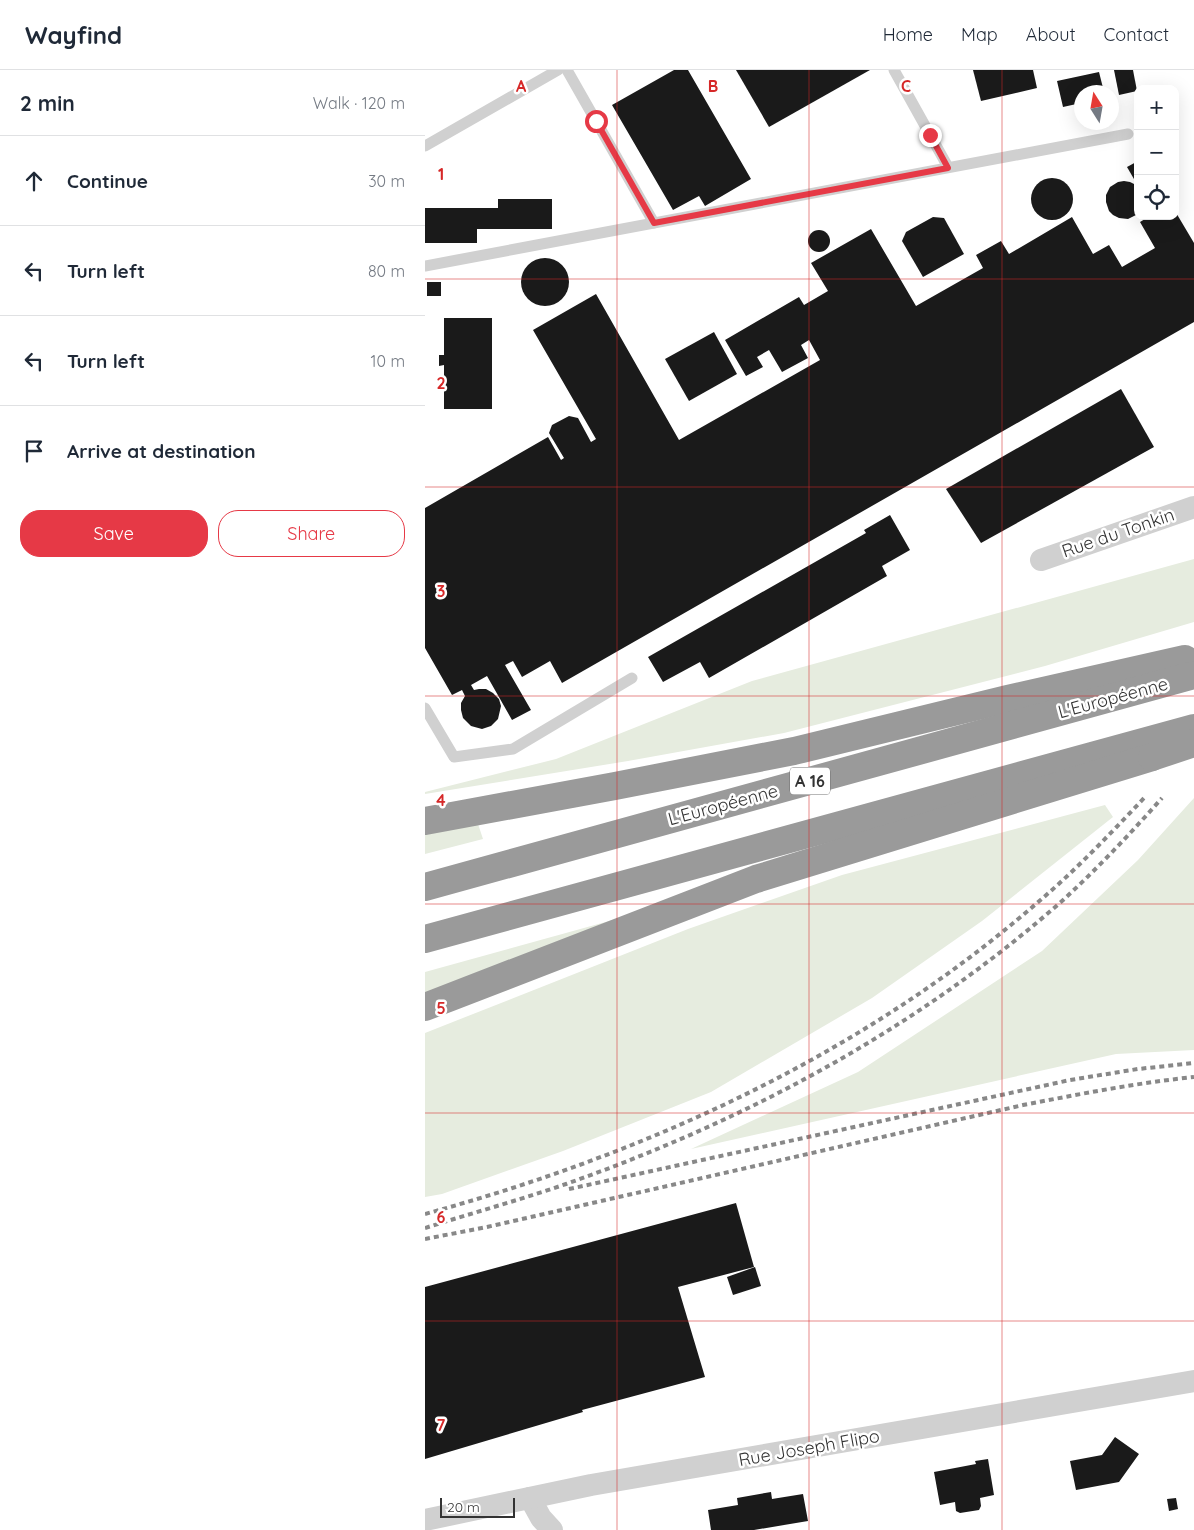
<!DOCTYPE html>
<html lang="en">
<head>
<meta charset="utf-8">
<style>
	:root { --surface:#fff; --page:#f6f6f7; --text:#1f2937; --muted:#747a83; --line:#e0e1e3; --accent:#e63946 }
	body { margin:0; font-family:Quicksand,sans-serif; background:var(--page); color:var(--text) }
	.controls { position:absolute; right:15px; top:15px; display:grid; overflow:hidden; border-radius:10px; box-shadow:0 5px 20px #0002 }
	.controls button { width:45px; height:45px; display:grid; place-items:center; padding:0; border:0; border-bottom:1px solid var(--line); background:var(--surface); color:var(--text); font:25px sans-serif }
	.compass { position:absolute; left:649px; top:15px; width:45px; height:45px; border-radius:50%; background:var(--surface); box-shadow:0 5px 20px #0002; rotate:349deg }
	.scale { position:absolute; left:15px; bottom:12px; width:75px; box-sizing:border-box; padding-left:5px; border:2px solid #333; border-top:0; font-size:14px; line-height:18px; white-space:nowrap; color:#333; -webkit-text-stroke:4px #fff; paint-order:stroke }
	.stop { position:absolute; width:15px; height:15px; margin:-11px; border:4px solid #e63946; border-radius:50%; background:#fff }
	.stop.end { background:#e63946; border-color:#fff; box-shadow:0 1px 5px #0008 }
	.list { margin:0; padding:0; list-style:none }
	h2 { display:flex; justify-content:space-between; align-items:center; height:65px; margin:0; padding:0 20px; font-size:21px }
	h2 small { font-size:16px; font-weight:400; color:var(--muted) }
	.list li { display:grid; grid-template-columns:32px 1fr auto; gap:15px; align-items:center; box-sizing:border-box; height:90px; padding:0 20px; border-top:1px solid var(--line) }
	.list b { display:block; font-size:19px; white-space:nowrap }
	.list em { font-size:16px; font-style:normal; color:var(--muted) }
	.actions { display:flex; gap:10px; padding:15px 20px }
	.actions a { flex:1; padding:11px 0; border:1px solid var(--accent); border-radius:20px; text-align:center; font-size:18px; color:var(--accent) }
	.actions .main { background:var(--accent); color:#fff }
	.icon { flex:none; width:28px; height:28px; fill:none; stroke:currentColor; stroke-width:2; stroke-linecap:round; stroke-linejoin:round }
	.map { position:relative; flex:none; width:769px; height:1460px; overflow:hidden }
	header { display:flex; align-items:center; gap:30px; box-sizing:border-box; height:70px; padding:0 25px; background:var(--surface); border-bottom:1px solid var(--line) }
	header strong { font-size:24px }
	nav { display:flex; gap:28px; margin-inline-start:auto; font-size:18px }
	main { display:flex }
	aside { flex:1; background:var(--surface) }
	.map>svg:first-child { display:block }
</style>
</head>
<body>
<header>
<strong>Wayfind</strong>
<nav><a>Home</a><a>Map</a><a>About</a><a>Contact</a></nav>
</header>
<main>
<aside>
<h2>2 min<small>Walk · 120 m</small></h2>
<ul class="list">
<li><svg class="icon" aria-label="ahead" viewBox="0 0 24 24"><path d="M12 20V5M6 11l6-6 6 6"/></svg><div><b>Continue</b></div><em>30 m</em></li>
<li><svg class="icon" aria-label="left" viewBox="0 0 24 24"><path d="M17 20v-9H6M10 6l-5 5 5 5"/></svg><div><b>Turn left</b></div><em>80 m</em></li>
<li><svg class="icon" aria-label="left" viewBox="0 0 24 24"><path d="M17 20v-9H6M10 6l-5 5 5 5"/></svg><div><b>Turn left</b></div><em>10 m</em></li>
<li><svg class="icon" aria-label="arrive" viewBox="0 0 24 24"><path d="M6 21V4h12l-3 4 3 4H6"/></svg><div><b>Arrive at destination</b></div></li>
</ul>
<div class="actions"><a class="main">Save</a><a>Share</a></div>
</aside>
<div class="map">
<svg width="769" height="1460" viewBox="0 0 769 1460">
	<rect width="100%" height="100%" fill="#fff"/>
	<g fill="#e6ecdf">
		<polygon points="769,489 769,552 620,596 359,663 203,691 0,724 0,722 131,689 327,611"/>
		<polygon points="769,728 769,980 691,984 266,1079 433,1002 617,881 713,790"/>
		<polygon points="680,735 688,747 557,851 447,928 286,1022 138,1081 17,1124 0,1127 0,963 263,859 417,805"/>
		<polygon points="53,754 58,769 0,784 0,763"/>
		<polygon points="224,840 0,925 0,902"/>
	</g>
	<g fill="#1a1a1a">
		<polygon points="249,0 263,0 326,109 280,136 274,126 248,140 187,35"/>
		<polygon points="311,0 445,0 344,57"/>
		<polygon points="548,0 608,0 612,18 556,31"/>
		<polygon points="689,0 708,0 712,21 694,25"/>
		<polygon points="674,2 679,22 656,22 656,33 638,37 632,11"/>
		<polygon points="713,91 713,116 702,97"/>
		<circle cx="627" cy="129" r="21"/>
		<polygon points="699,111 705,112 713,116 713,144 703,149 694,148 688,145 684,141 681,132 681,125 685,117 693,112"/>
		<polygon points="73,129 127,129 127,159 52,159 52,173 0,173 0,138 73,138"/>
		<polygon points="750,141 769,173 769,252 137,613 125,591 97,607 88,591 80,595 106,640 87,650 62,606 46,615 49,620 54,619 61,619 68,623 74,629 76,636 73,649 66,656 57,659 46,656 38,648 36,640 36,633 40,626 37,620 27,625 0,578 0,438 123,367 136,390 139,388 124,363 127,355 144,346 153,348 166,372 171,369 108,260 171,224 254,370 395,290 384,270 376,275 383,288 357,302 344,280 332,287 338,297 321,306 300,270 374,227 379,235 403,221 386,193 446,159 491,236 558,198 551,185 576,171 584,184 647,147 668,184 684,175 697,197 730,178 715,152 725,146 750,146"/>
		<polygon points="508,147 519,148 539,184 498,207 477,171 481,162"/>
		<circle cx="394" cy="171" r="11"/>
		<circle cx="120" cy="212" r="24"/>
		<rect x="2" y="212" width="14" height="14"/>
		<polygon points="19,248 67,248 67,339 19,339 19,295 14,296 14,285 19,285"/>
		<polygon points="289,262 312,304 264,331 240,289"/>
		<polygon points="696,319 729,377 556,473 521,419"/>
		<polygon points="465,445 485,480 457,496 462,506 284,608 275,592 238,612 223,587 441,463 439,460"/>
		<polygon points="311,1133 329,1197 253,1217 280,1307 157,1340 158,1342 0,1389 0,1217"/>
		<polygon points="330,1197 336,1216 308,1225 302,1207"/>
		<polygon points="690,1367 714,1384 694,1412 651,1420 645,1391 677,1385"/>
		<polygon points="563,1389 569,1425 555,1428 556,1436 554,1440 535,1443 531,1441 530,1432 515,1435 509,1402 551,1394 550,1391"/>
		<polygon points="346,1422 347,1429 378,1424 383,1451 329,1460 286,1460 283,1440 313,1435 312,1428"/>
		<polygon points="751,1428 753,1439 744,1441 742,1429"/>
	</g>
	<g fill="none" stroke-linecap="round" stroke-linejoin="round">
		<g stroke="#d0d0d0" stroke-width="11">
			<polyline points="142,0 229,153"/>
			<polyline points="469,0 523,97"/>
			<polyline points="0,76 133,0"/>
			<polyline points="0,196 703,64"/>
			<polyline points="0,638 29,687 88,679 207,608"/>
		</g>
		<g stroke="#d0d0d0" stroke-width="22">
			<polyline points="616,490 769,437"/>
			<polyline points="105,1428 116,1448 127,1460"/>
			<polyline points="0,1450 166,1415 769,1311"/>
		</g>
		<g stroke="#9a9a9a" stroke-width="28">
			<polyline points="0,751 190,716 369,681 582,629 760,589"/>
			<polyline points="0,817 769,605"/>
			<polyline points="0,869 769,658"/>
			<polyline points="0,937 331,809 727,687"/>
		</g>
		<g stroke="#888" stroke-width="4" stroke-dasharray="5 4" stroke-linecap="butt">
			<polyline points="144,1119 645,1010 713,999 769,993"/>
			<path d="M0,1144C223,1083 437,985 612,833C651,800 686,763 721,726"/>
			<path d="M0,1158C47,1143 95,1130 141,1114C322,1050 492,959 637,831C672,799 705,764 737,728"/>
			<path d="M0,1169L62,1157L598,1035C655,1024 711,1013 769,1007"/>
		</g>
		<polyline stroke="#9a9a9a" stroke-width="28" points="727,687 769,673"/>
	</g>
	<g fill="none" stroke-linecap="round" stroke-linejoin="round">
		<polyline stroke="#e63946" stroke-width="6" points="171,51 229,153 523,98 505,65"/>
	</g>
	<path fill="none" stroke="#d62828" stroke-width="1" stroke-opacity="0.55" d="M192,0V1460M384,0V1460M577,0V1460M0,209H769M0,417H769M0,626H769M0,834H769M0,1043H769M0,1251H769"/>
	<g text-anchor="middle" stroke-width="5" stroke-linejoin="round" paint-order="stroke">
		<rect fill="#fff" stroke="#707070" stroke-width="1" x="365" y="697.5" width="40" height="27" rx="4"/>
		<g font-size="16" font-weight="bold" fill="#333">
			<text x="385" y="717">A 16</text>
		</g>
		<g font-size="18" fill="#333" stroke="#fff">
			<text transform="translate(693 463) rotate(-19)" y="6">Rue du Tonkin</text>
			<text transform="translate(688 628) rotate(-15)" y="6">L'Européenne</text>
			<text transform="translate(298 735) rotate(-15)" y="6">L'Européenne</text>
			<text transform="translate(384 1378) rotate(-10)" y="6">Rue Joseph Flipo</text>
		</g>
	</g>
	<g font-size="16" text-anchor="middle" font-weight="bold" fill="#d62828" stroke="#fff" stroke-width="5" stroke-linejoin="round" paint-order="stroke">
		<text x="96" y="22">A</text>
		<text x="288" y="22">B</text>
		<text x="481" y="22">C</text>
		<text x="16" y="110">1</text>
		<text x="16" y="319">2</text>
		<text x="16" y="527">3</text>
		<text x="16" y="736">4</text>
		<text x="16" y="944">5</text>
		<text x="16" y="1153">6</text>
		<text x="16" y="1361">7</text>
	</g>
</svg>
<div class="controls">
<button>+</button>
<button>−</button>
<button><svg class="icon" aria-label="locate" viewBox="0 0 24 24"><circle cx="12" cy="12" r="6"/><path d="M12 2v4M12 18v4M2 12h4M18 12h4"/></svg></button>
</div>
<svg class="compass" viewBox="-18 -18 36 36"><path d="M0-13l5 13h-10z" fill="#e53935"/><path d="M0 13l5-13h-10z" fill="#747a83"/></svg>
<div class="scale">20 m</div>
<div class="stop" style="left:171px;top:51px"></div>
<div class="stop end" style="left:505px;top:65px"></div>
</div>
</main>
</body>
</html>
